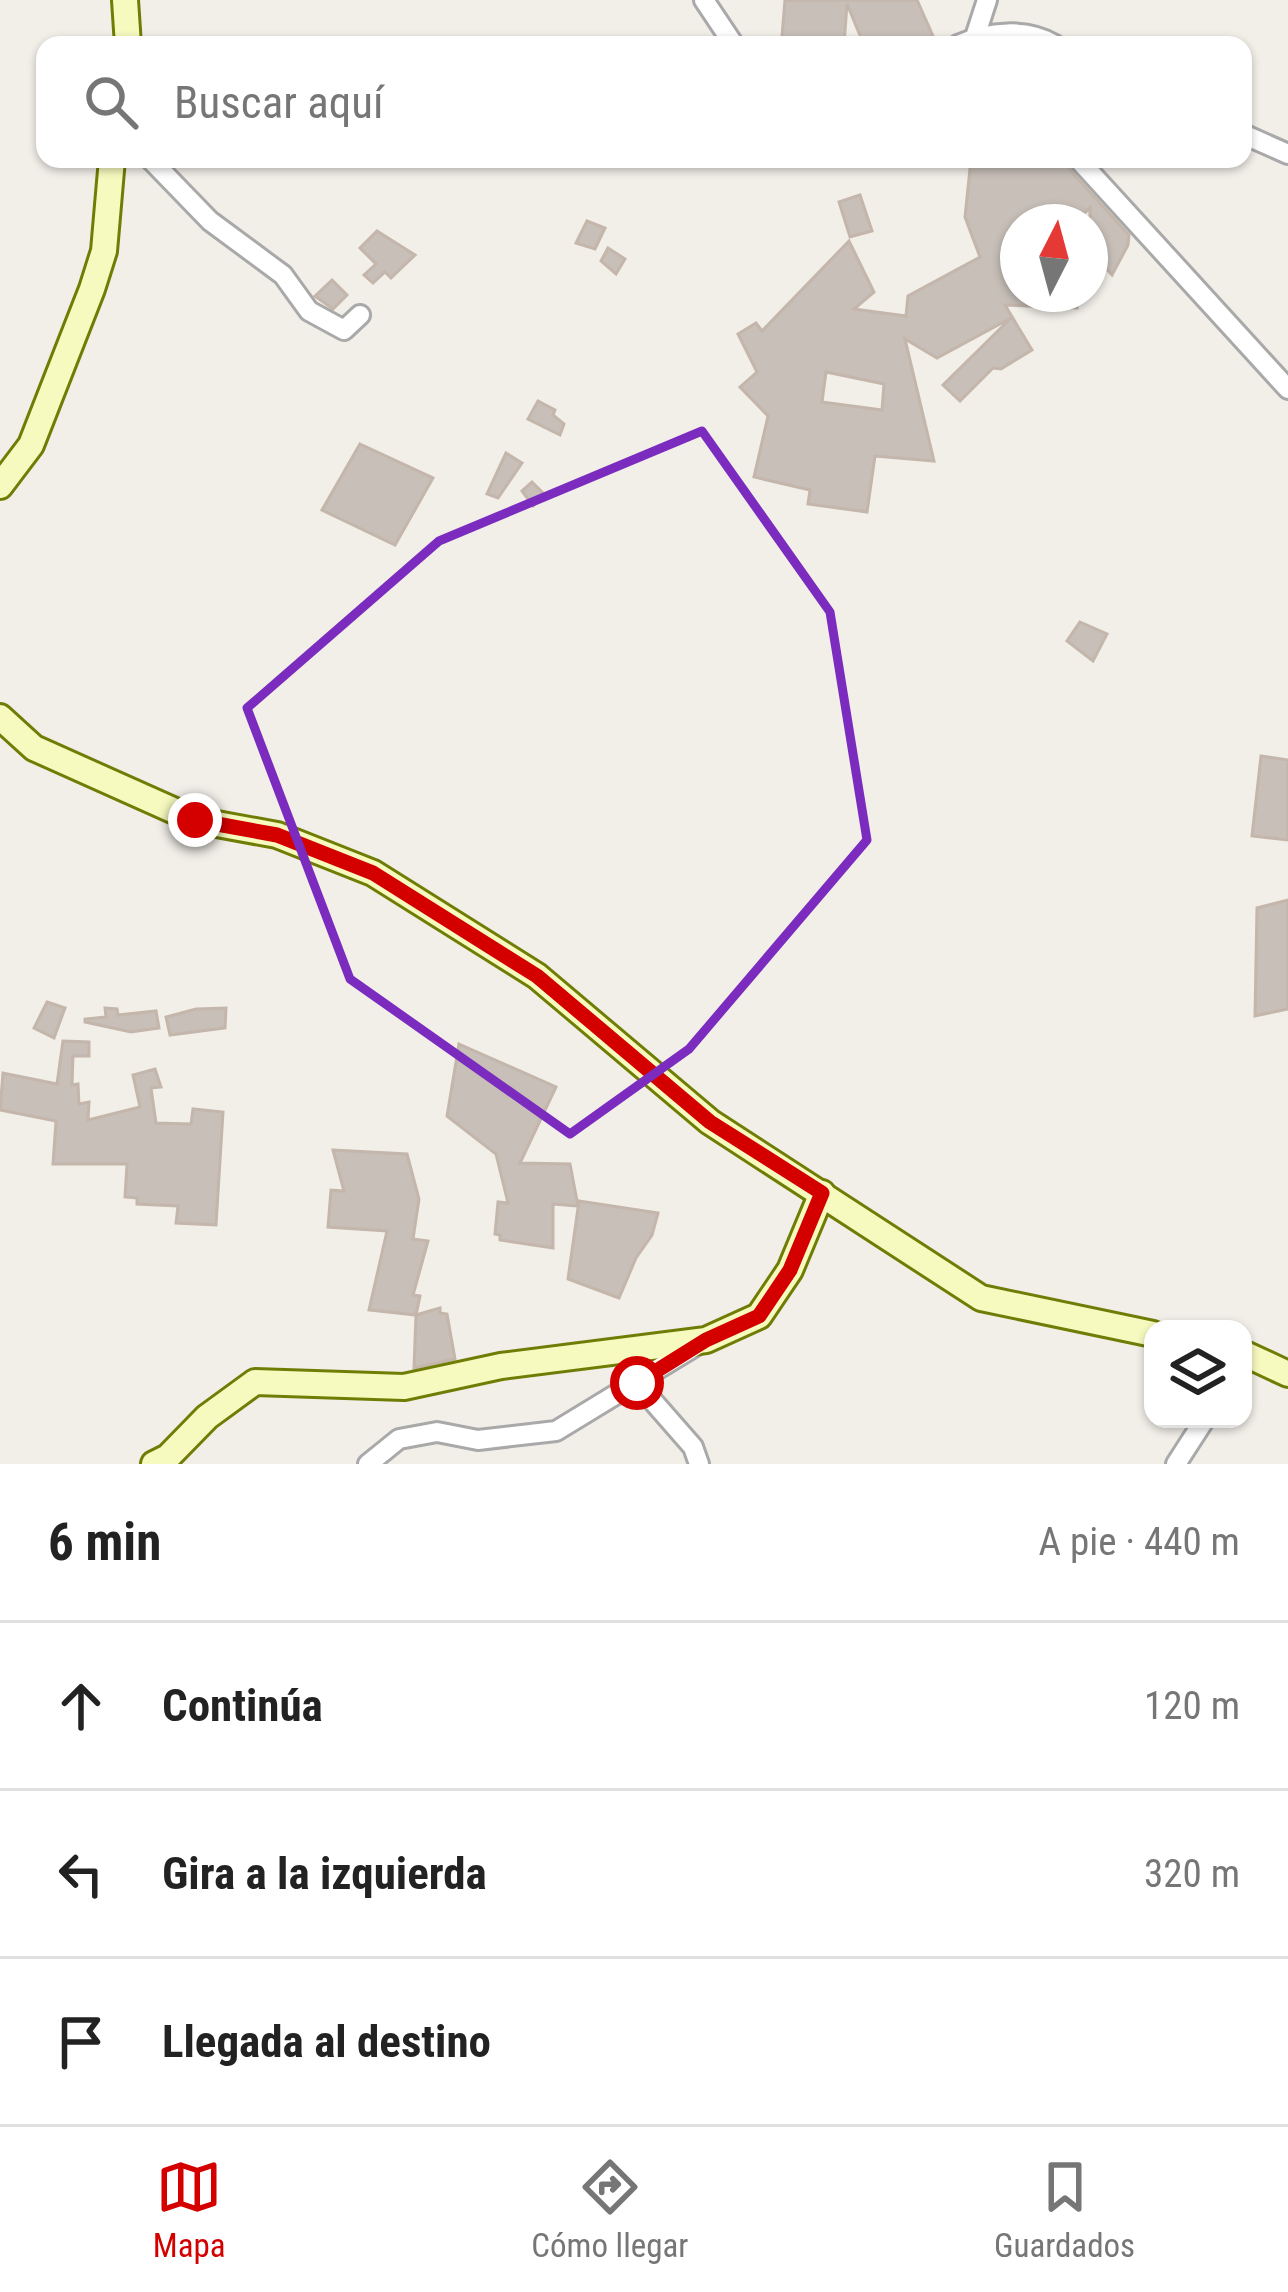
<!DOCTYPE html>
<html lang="es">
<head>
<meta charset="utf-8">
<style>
	:root { --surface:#fff; --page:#f6f6f6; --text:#222; --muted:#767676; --line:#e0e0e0; --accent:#d40000 }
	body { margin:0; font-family:"Roboto Condensed",sans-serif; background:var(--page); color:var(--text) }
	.controls { position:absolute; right:36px; bottom:36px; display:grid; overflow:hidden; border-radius:24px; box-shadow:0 3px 9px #0004 }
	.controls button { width:108px; height:108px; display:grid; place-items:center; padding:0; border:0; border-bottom:3px solid var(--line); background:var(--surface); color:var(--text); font:60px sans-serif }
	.compass { position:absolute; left:1000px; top:204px; width:108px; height:108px; border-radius:50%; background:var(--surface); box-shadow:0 3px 9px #0004; rotate:6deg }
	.stop { position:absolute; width:36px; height:36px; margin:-27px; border:9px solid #d40000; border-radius:50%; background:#fff }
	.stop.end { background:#d40000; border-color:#fff; box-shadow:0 3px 12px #0008 }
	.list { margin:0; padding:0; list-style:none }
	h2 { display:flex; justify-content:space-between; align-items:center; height:156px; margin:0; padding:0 48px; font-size:51px }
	h2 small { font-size:39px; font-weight:400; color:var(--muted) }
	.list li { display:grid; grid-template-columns:78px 1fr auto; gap:36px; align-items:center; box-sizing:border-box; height:168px; padding:0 48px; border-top:3px solid var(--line) }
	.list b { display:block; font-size:45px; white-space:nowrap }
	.list em { font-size:39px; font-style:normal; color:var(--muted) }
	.icon { flex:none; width:66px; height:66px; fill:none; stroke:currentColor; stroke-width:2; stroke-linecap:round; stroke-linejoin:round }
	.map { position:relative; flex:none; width:1288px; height:1464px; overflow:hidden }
	.search { position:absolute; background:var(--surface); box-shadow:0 3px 9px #0004; left:36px; right:36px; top:36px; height:132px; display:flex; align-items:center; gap:30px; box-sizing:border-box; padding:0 42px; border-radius:24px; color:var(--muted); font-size:45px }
	.sheet { height:660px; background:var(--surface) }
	nav { display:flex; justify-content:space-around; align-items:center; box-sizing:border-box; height:168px; border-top:3px solid var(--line); background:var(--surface); font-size:33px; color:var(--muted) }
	nav a { display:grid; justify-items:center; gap:6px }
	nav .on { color:var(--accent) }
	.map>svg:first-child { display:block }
</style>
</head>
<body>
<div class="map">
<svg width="1288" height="1464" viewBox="0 0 1288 1464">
	<rect width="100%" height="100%" fill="#f2efe9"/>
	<g fill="#c7bfb8" stroke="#c4b6ab" stroke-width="3" fill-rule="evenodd">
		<polygon points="785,0 917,0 937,45 864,45 847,4 844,45 800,45 782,36"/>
		<path d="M971,159H1065L1068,168L1129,235L1128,245L1112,275L1090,251V208L1074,222H1018V294H1077V308L1005,305L1032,350L1001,369L993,368L960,401L943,385L1011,318L937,358L905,339L934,461L875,456L867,512L808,504L810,490L754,477L768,416L740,387L757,372L738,334L756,323L762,331L849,241L874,292L854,309L906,316L908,296L980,257L965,217ZM826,372L884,384L882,410L822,402Z"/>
		<polygon points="860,195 872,231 850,237 839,202"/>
		<polygon points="587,221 605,228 595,249 576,243"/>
		<polygon points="377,231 415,255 391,278 385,272 373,283 364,275 376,264 360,248"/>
		<polygon points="608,248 625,259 616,274 601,261"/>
		<polygon points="332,280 347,295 333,309 315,296"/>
		<polygon points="538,401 555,410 553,415 564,424 560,435 528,419"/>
		<polygon points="360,444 433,478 395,545 322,510"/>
		<polygon points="506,453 522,463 498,498 487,494"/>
		<polygon points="532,482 545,495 533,506 522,491"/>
		<polygon points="1080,622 1107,634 1093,661 1067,641"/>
		<polygon points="1261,756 1288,760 1288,840 1252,836"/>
		<polygon points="1288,900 1288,1009 1255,1016 1257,908"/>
		<polygon points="47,1002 65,1008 54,1038 34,1028"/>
		<polygon points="105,1008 117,1009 118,1015 156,1011 159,1028 131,1032 85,1022 85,1019 106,1017"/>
		<polygon points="226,1008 225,1028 170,1035 166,1017 196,1009"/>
		<polygon points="63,1041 89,1042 89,1056 73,1056 72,1085 78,1084 79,1104 89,1102 88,1120 140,1107 133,1075 155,1069 161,1087 151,1088 156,1123 191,1124 193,1109 223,1112 216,1225 176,1223 178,1206 137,1204 137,1198 125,1197 127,1164 53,1164 56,1121 0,1110 3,1073 57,1084"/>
		<polygon points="459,1044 556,1087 520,1163 570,1164 578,1206 553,1204 553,1248 500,1240 500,1235 495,1234 498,1202 508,1203 496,1154 447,1116"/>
		<polygon points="333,1150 407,1154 419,1199 413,1239 428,1241 413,1295 420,1296 416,1315 369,1310 387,1231 328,1227 331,1190 344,1191"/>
		<polygon points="579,1201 658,1213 652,1235 636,1258 619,1298 568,1279"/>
		<polygon points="440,1308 440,1313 447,1314 455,1359 414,1368 416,1315"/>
	</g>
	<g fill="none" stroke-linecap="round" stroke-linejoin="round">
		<defs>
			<g id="street">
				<polyline points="704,0 734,45"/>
				<path d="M958,45C989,31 1027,28 1055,45"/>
				<polyline points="982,45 975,37 987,0"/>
				<polyline points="1243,134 1288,154"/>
				<polyline points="150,159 210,221 283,275 309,311 344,330 360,315"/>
				<polyline points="1078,159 1288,389"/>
				<polyline points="637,1383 693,1447 699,1464"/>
				<polyline points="368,1464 399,1439 437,1432 478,1440 556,1431 702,1342"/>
				<polyline points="1176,1464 1205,1419"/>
			</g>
			<g id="secondary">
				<polyline points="125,0 128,45"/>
				<polyline points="0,486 31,445 92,289 104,251 112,159"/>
				<polyline points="0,717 34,748 195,820 277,835 373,873 537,976 710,1122 981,1298 1153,1334"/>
				<polyline points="1243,1353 1288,1374"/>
				<polyline points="154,1464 168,1457 207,1417 255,1382 404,1387 501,1366 706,1340 759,1316 790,1270 822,1193"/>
			</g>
		</defs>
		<use href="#street" stroke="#a9a9a9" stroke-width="24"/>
		<use href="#secondary" stroke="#707d05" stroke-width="30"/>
		<use href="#street" stroke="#fff" stroke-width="18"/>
		<use href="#secondary" stroke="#f7fabf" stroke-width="24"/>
	</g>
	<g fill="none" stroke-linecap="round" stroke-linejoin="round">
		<polyline stroke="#d40000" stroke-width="15" points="195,820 277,835 373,873 537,976 710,1122 822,1193 790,1270 759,1316 706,1340 637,1383"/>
	</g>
	<path fill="none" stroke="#7b2cbf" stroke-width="9" stroke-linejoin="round" d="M702,431L830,612L867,840L689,1049L570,1134L350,979L247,708L439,541Z"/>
</svg>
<div class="controls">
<button><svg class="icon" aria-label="layers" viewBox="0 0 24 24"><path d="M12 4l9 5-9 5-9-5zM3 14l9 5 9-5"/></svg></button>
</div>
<svg class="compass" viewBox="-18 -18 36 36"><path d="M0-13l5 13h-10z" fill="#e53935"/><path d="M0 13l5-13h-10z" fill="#767676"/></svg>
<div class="stop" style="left:637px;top:1383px"></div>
<div class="stop end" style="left:195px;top:820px"></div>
<div class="search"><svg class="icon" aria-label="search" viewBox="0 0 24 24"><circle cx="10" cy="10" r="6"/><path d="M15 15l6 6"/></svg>Buscar aquí</div>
</div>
<section class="sheet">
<h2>6 min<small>A pie · 440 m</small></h2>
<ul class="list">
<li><svg class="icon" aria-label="ahead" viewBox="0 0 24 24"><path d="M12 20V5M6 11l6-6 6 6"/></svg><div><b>Continúa</b></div><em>120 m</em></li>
<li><svg class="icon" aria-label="left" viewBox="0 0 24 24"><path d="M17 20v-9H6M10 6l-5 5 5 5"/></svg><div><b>Gira a la izquierda</b></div><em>320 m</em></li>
<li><svg class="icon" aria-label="arrive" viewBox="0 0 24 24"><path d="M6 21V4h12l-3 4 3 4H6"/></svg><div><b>Llegada al destino</b></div></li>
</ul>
</section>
<nav>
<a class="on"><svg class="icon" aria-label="map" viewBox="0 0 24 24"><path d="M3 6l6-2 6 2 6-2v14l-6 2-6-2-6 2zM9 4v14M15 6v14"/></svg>Mapa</a>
<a><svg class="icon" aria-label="directions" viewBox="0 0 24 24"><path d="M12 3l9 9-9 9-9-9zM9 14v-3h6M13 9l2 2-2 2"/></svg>Cómo llegar</a>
<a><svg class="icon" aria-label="saved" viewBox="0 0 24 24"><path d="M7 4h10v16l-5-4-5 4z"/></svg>Guardados</a>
</nav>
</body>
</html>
